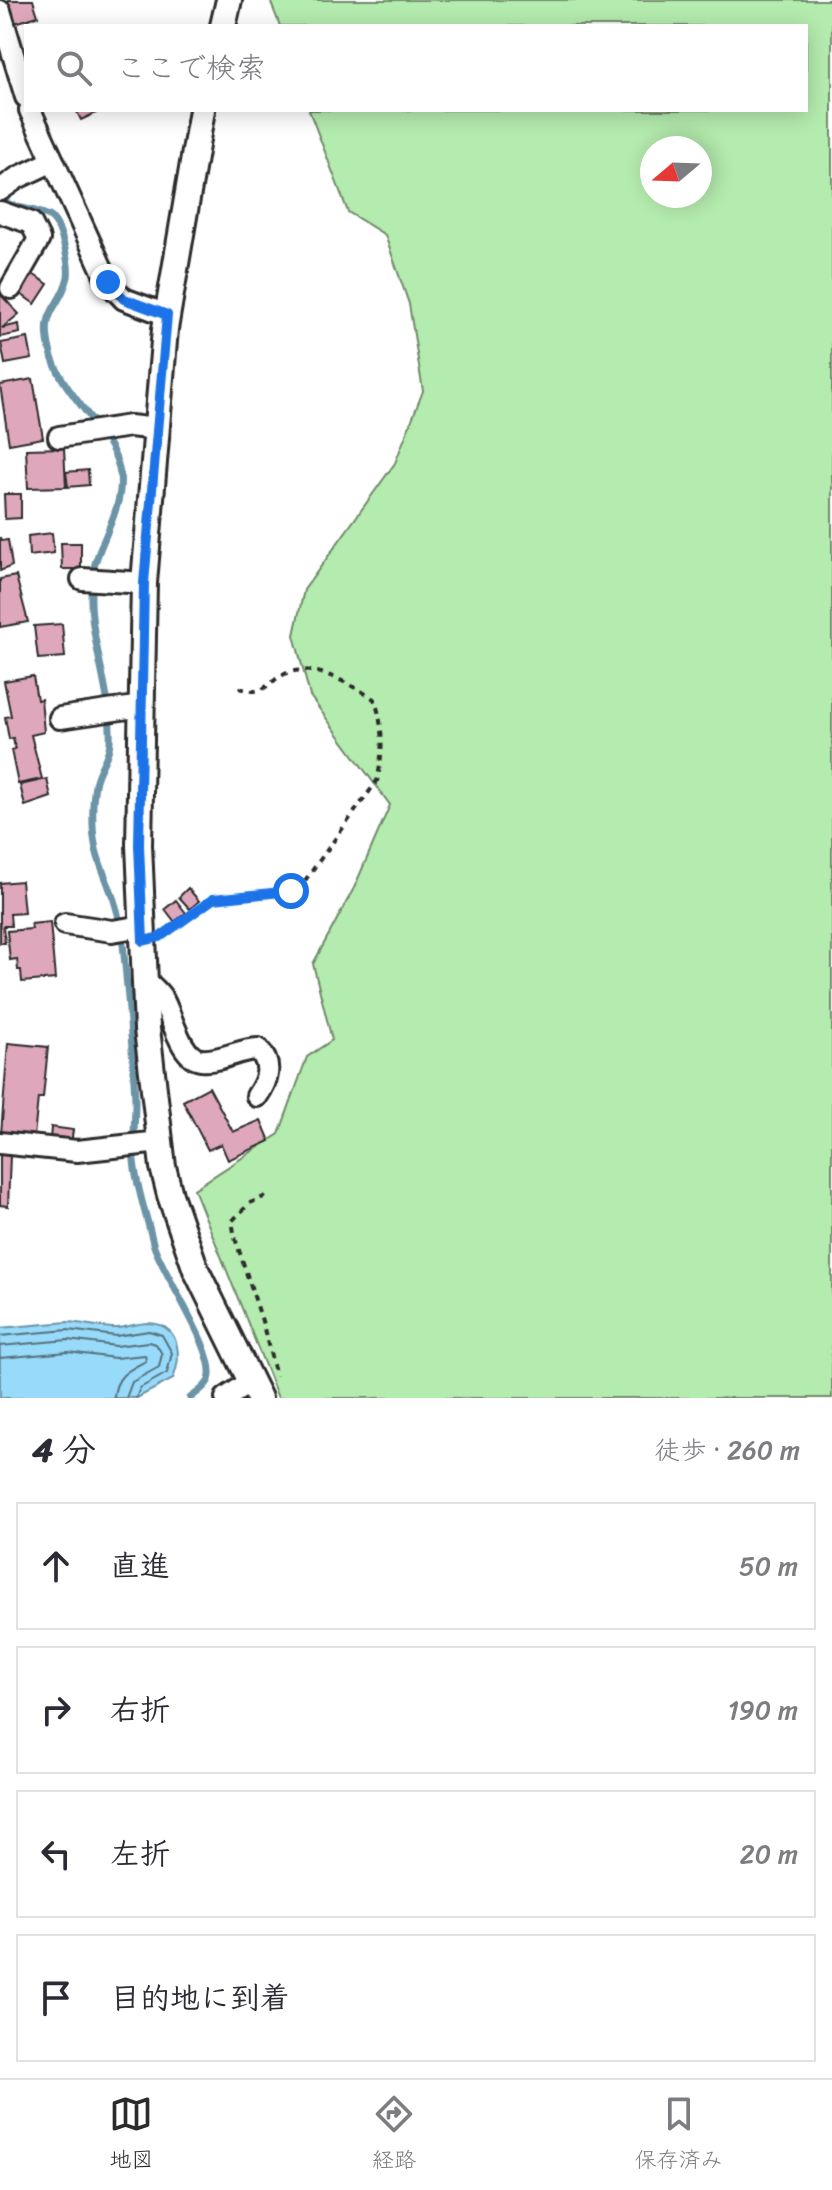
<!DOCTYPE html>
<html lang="ja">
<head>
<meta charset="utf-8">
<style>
	:root { --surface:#fff; --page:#f2f2f3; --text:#2b2b33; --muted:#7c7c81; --line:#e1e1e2; --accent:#2b2b2b }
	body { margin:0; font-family:Sriracha,"Klee One",sans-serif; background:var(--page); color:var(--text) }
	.compass { position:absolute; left:640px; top:136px; width:72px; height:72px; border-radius:50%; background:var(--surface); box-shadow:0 4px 20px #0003; rotate:251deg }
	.stop { position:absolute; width:24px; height:24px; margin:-18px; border:6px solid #1a73e8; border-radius:50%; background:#fff }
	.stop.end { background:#1a73e8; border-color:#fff; box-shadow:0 2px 8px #0008 }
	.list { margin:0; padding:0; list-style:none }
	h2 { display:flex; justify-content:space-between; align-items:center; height:104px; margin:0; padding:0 32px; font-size:34px }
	h2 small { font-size:26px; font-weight:400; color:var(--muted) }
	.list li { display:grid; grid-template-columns:52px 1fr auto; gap:24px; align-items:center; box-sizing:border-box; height:128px; margin:0 16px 16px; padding:0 16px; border:2px solid var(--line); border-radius:0px }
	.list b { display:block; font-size:30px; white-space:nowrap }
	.list em { font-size:26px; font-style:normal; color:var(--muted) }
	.icon { flex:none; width:44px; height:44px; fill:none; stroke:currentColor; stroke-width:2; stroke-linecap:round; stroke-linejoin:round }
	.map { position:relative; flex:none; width:832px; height:1398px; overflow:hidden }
	.search { position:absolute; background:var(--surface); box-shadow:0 4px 20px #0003; left:24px; right:24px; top:24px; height:88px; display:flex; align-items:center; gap:20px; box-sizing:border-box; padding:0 28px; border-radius:0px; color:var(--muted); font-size:30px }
	.sheet { height:680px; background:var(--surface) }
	nav { display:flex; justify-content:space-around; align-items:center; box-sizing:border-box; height:112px; border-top:2px solid var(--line); background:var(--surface); font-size:22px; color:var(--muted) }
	nav a { display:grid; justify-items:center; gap:4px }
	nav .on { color:var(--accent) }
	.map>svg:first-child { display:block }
</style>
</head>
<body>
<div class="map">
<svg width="832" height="1398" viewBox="0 0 832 1398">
	<rect width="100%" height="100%" fill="#fff"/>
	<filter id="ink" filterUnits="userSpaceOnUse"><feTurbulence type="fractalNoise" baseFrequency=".0125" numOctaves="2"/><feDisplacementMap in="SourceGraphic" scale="16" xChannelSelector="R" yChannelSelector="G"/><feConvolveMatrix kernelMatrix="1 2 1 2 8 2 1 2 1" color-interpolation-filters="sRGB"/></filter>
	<g filter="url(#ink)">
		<path fill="#b4ebae" stroke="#708b6c" stroke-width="2" fill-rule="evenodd" d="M270,0H832V1398H278L194,1189L279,1134L307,1057L332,1040L313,964L354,888L390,805L310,696L294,635L304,590L395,463L423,391L409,304L385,235L348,212L309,110H806V26H280ZM652,148H700V196H652Z"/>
		<path fill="#97daf9" stroke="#6c94a7" stroke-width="2" d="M68,1322C84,1323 101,1328 117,1328C128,1327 138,1323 148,1323C181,1324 182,1356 173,1379L137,1398H0V1328Z"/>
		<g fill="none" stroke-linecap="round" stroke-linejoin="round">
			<g stroke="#56717d" stroke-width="2">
				<polyline points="0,1336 68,1330 116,1336 149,1331 162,1335 172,1353 167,1373 140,1388 136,1398"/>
				<polyline points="0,1346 68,1340 116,1346 148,1342 156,1344 162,1354 159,1367 132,1382 126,1398"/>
				<path d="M0,1358L68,1352L115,1358L145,1355L146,1361C128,1370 115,1376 114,1398"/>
			</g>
			<path stroke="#6c94a7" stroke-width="7" d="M0,200C16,209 36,209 49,216C61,222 70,265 68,277C60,310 40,308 50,350C60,395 115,432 120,474C124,508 102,536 94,567C81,626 113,683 110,742C109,759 97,769 95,785C92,802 92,827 95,844C97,859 104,872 109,887C117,905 121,924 123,944C128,996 133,1049 135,1101C135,1120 133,1140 134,1160C136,1187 147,1216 153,1243C162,1274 219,1354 209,1380C205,1388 197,1393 190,1398"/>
		</g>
		<g fill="#dea7bb" stroke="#2b2b2b" stroke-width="2">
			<polygon points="8,0 33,0 38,16 15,23"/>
			<polygon points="76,110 102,110 81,120"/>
			<polygon points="28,271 48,284 35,304 15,290"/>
			<polygon points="0,294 19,314 2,328 19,324 20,333 0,337"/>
			<polygon points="28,338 32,359 5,364 1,343"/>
			<polygon points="33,379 43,438 9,444 0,385"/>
			<polygon points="64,448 66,487 28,488 26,449"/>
			<polygon points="88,470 89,485 68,487 66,472"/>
			<polygon points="4,494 21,494 21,518 5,519"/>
			<polygon points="52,533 54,553 29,556 28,536"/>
			<polygon points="0,537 1,541 8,540 12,566 0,571"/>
			<polygon points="61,543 81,543 81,569 62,569"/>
			<polygon points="16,576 28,622 0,627 0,579"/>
			<polygon points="62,624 65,657 38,659 34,626"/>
			<polygon points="33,676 37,700 41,699 44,732 31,735 42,779 18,784 11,750 15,749 13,738 9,739 5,717 11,716 4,681"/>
			<polygon points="47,779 51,797 25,806 20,785"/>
			<polygon points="21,881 24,913 10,914 11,926 3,926 5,943 0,943 0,883"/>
			<polygon points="188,888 199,901 190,909 179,897"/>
			<polygon points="176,900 186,913 175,922 165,909"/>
			<polygon points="50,922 55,979 22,982 21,970 18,970 17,959 10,960 7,931 32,929 31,924"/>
			<polygon points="8,1043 48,1047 43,1098 38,1098 34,1137 1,1134"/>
			<polygon points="209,1087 233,1132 261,1120 270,1141 228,1160 221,1144 208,1150 183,1101"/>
			<polygon points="51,1127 73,1130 71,1143 50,1140"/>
			<polygon points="0,1155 10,1155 8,1206 0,1205"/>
		</g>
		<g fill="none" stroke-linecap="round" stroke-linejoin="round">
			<defs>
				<g id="minor">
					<polyline points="0,11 26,97"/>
					<polyline points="30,110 108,282 124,299 167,315"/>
					<polyline points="0,190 17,178 53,161"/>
					<polyline points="0,212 31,223 39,239 11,288"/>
					<polyline points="59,437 130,426 157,429"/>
					<polyline points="82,579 144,583"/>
					<polyline points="60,718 142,706"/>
					<polyline points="65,924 112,931 143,926"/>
					<path d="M144,979C150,985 158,991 162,998C172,1014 180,1058 201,1060C221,1062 239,1049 258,1049C273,1065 268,1080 257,1096"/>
					<polyline points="0,1143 77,1151 160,1142"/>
					<polyline points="226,1398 250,1382"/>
				</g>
				<g id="tertiary">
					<polyline points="223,26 229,0"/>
					<polyline points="202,110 165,329 144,583 139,845 147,1029 163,1167 170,1195 196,1270 259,1398"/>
				</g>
			</defs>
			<use href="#minor" stroke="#2b2b2b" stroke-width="26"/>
			<use href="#tertiary" stroke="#2b2b2b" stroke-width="30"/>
			<g stroke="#2b2b2b" stroke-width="4" stroke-dasharray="6 6" stroke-linecap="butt">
				<path d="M164,934L213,899L259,895L291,891L301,886L377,781C383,757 384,722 374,699C350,684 309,659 281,676C260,689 264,696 236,687"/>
				<polyline points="266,1196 250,1203 232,1221 235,1238 262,1321 276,1376"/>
			</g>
			<use href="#minor" stroke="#fff" stroke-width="20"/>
			<use href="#tertiary" stroke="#fff" stroke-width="24"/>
		</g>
	</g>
	<g fill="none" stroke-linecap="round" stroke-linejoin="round" filter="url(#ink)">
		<polyline stroke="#1a73e8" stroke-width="10" points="108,282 124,299 167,315 144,583 139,845 143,941 160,937 213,899 291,891"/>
	</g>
</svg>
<svg class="compass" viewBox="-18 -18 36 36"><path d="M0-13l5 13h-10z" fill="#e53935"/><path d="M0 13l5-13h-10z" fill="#7c7c81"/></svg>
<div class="stop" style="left:291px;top:891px"></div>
<div class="stop end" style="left:108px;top:282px"></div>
<div class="search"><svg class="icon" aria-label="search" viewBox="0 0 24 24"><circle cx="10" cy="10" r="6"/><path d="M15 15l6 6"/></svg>ここで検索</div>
</div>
<section class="sheet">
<h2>4 分<small>徒歩 · 260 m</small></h2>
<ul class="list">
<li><svg class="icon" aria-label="ahead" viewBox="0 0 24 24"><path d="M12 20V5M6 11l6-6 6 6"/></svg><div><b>直進</b></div><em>50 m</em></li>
<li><svg class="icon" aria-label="right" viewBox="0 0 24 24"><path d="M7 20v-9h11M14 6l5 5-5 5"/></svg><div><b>右折</b></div><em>190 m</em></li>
<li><svg class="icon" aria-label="left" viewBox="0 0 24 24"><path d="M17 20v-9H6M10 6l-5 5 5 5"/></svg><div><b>左折</b></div><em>20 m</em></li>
<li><svg class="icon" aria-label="arrive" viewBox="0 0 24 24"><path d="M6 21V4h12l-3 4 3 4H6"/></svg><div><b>目的地に到着</b></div></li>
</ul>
</section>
<nav>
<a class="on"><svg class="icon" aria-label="map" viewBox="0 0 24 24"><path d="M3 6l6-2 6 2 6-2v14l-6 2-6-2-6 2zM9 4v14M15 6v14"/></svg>地図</a>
<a><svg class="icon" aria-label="directions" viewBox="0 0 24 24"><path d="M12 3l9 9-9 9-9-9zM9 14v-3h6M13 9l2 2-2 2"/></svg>経路</a>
<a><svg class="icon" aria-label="saved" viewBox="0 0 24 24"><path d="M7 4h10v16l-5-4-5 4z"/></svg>保存済み</a>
</nav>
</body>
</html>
